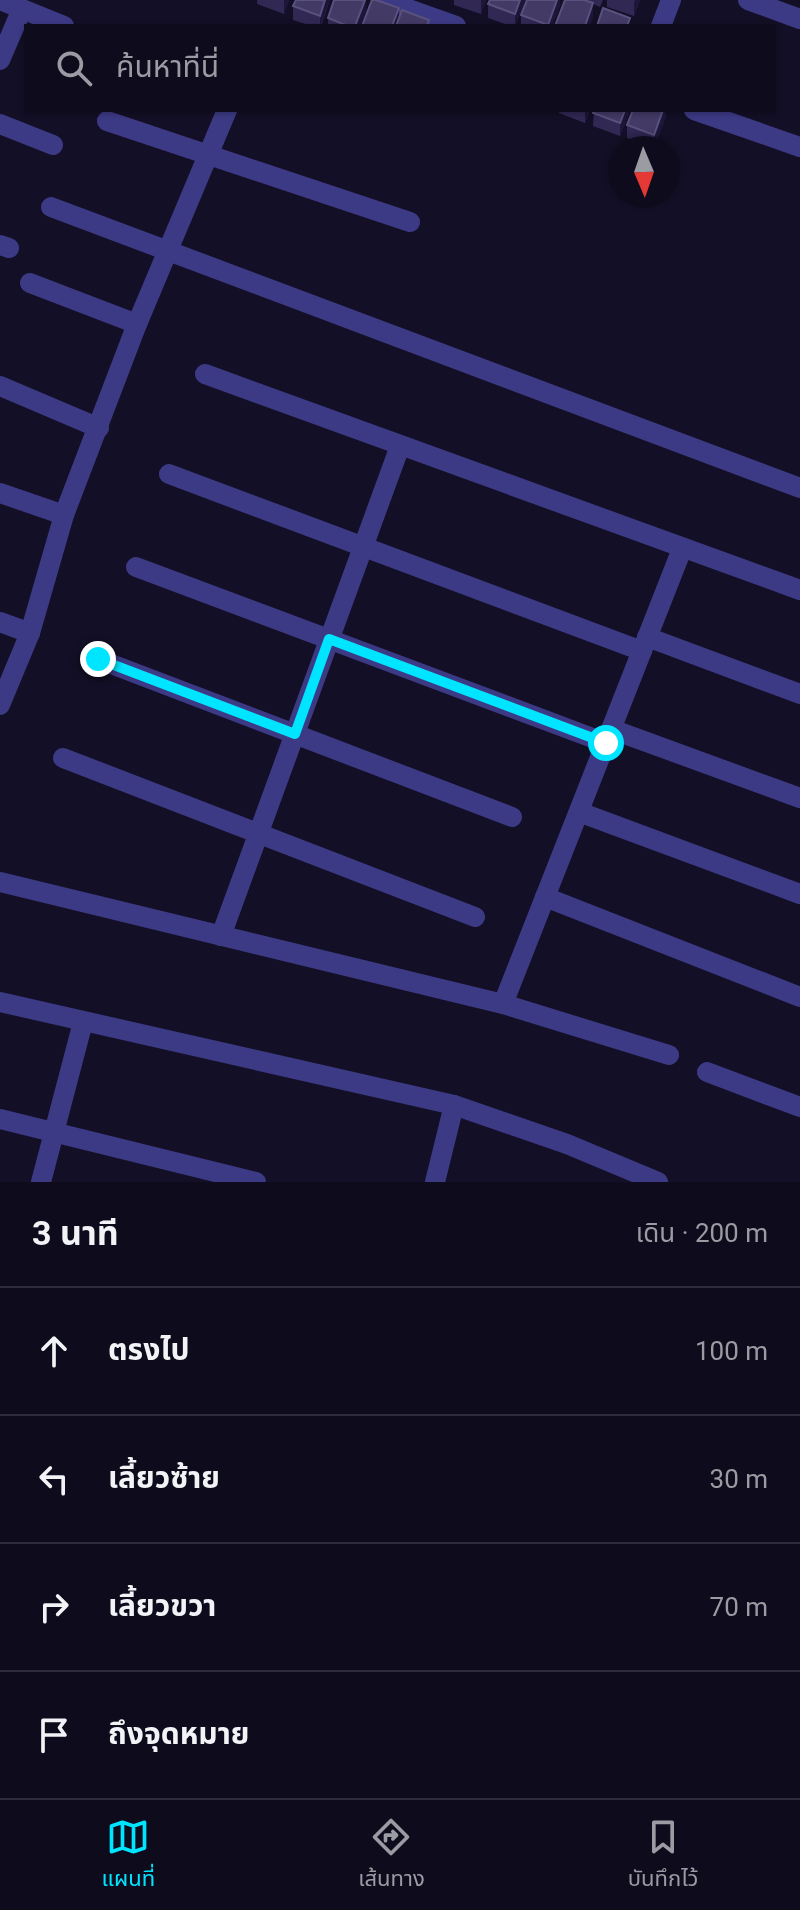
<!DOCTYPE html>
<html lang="th">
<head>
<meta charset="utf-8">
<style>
	:root { --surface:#0e0b1c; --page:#171425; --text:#f1f3f6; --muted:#9b9ba3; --line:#2e2b3b; --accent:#00e5ff }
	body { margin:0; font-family:Roboto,"Noto Sans Thai",sans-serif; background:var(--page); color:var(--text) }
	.compass { position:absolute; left:608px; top:136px; width:72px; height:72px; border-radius:50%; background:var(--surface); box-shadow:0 2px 6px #0004; rotate:178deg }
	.stop { position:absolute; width:24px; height:24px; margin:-18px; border:6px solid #00e5ff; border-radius:50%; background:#fff }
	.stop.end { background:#00e5ff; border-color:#fff; box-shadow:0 2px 8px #0008 }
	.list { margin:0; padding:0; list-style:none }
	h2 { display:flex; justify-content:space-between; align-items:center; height:104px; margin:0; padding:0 32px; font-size:34px }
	h2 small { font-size:26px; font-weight:400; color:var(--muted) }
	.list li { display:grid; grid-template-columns:52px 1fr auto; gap:24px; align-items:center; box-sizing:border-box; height:128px; padding:0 32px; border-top:2px solid var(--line) }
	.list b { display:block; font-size:30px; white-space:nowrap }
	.list em { font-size:26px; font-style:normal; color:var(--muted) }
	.icon { flex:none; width:44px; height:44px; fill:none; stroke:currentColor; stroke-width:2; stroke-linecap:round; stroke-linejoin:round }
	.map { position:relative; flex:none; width:800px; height:1182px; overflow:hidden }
	.search { position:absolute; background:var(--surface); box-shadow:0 2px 6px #0004; left:24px; right:24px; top:24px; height:88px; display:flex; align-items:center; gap:20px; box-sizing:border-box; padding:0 28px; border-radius:0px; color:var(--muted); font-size:30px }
	.sheet { height:616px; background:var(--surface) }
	nav { display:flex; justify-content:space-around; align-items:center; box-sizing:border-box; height:112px; border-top:2px solid var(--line); background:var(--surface); font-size:22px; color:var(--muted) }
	nav a { display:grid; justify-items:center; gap:4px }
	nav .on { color:var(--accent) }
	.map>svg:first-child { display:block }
</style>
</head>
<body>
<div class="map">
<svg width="800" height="1182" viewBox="0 0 800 1182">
	<rect width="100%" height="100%" fill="#130f26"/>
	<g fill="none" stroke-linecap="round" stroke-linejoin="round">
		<g stroke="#3d3a85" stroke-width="20">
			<polyline points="0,0 64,26"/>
			<polyline points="383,0 456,26"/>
			<polyline points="748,0 800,19"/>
			<polyline points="661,26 671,0"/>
			<polyline points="0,60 22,9"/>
			<polyline points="694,110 800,147"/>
			<polyline points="107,121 410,222"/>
			<polyline points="0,124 53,145"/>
			<polyline points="51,207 800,488"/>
			<polyline points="0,245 9,248"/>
			<polyline points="137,324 227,110"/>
			<polyline points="205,374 800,590"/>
			<polyline points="0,386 99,428"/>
			<polyline points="169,474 642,651"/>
			<polyline points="0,493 64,515"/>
			<polyline points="136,567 606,743"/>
			<polyline points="0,622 30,633"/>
			<polyline points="647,637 800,694"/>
			<polyline points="98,659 512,817"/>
			<polyline points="0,705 30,633 64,515 137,324 30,283"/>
			<polyline points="611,729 800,798"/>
			<polyline points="63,758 475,917"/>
			<polyline points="579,812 800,894"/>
			<polyline points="0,882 503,1004 669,1055"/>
			<polyline points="545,897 800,997"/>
			<polyline points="221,936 400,446"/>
			<polyline points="0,1002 454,1105 567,1144 658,1182"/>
			<polyline points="503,1004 682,549"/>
			<polyline points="707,1072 800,1107"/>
			<polyline points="0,1119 256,1182"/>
			<polyline points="41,1182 83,1022"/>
			<polyline points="435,1182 454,1105"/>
		</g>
	</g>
	<g fill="#312854">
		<polygon points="257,0 289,0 284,14 257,4"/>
		<polygon points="296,0 330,0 321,26 312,26 293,20 293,6"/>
		<polygon points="366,0 366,10 360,26 328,26 328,18"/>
		<polygon points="454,0 486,0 481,14 454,5"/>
		<polygon points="490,0 525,0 515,26 511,26 488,18 488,4"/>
		<polygon points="560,0 560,6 552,26 521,26 521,15"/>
		<polygon points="565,0 603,0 600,7 593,4 593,17"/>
		<polygon points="607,0 640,0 634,16 607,7"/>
		<polygon points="559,110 590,110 585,123 559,113"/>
		<polygon points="594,110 630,110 620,136 593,126"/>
		<polygon points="666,110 666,116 654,148 627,138 627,125"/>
	</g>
	<g fill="#1d163a">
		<polygon points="284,0 289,0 284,14"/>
		<polygon points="325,0 330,0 320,26 320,16"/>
		<polygon points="365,0 366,0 366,10 360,26 355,26"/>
		<polygon points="481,0 486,0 481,14"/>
		<polygon points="520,0 525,0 515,26 515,14"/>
		<polygon points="557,0 560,0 560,6 552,26 548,26"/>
		<polygon points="635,0 640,0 634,16 634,3"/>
		<polygon points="593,3 593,17 590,26 585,26"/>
		<polygon points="399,8 399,22 397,26 392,26"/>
		<polygon points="585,110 590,110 585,123"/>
		<polygon points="625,110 630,110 620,136 620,123"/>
		<polygon points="663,110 666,110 666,116 654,148 654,135"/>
	</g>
	<g fill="#433a66" stroke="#5a527e" stroke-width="2">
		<polygon points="296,0 325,0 320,16 293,6"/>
		<polygon points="334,0 365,0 355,26 348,26 328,18"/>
		<polygon points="372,0 376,0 399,8 392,26 362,26"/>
		<polygon points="490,0 520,0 515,14 488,4"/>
		<polygon points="527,0 557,0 548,25 521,15"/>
		<polygon points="565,0 584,0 593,3 585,26 555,26"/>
		<polygon points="603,8 630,18 627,26 597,26"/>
		<polygon points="402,10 429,20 427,26 396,26"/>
		<polygon points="594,110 625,110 620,123 593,113"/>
		<polygon points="633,110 663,110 654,135 627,125"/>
	</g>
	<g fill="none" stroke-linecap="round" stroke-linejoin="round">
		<polyline stroke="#00e5ff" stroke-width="10" points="98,659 295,734 329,639 606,743"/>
	</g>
</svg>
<svg class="compass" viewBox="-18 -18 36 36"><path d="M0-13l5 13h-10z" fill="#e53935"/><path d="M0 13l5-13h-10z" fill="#9b9ba3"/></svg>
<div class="stop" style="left:606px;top:743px"></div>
<div class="stop end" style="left:98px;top:659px"></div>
<div class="search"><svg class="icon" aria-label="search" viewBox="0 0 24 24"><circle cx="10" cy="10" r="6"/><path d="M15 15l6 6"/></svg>ค้นหาที่นี่</div>
</div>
<section class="sheet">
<h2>3 นาที<small>เดิน · 200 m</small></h2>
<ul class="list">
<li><svg class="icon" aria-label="ahead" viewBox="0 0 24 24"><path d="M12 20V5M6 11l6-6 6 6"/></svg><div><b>ตรงไป</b></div><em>100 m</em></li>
<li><svg class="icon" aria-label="left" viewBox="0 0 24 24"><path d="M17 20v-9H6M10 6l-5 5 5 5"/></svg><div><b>เลี้ยวซ้าย</b></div><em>30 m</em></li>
<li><svg class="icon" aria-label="right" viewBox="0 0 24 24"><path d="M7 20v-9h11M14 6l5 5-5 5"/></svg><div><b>เลี้ยวขวา</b></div><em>70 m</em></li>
<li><svg class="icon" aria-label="arrive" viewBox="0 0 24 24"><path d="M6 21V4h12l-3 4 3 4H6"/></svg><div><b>ถึงจุดหมาย</b></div></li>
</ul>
</section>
<nav>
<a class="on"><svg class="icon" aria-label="map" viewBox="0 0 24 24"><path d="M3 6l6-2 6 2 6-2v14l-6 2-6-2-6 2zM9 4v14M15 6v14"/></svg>แผนที่</a>
<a><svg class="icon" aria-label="directions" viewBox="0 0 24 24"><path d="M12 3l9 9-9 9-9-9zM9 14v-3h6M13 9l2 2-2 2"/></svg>เส้นทาง</a>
<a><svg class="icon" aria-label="saved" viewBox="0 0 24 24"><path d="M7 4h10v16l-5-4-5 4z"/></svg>บันทึกไว้</a>
</nav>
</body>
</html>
